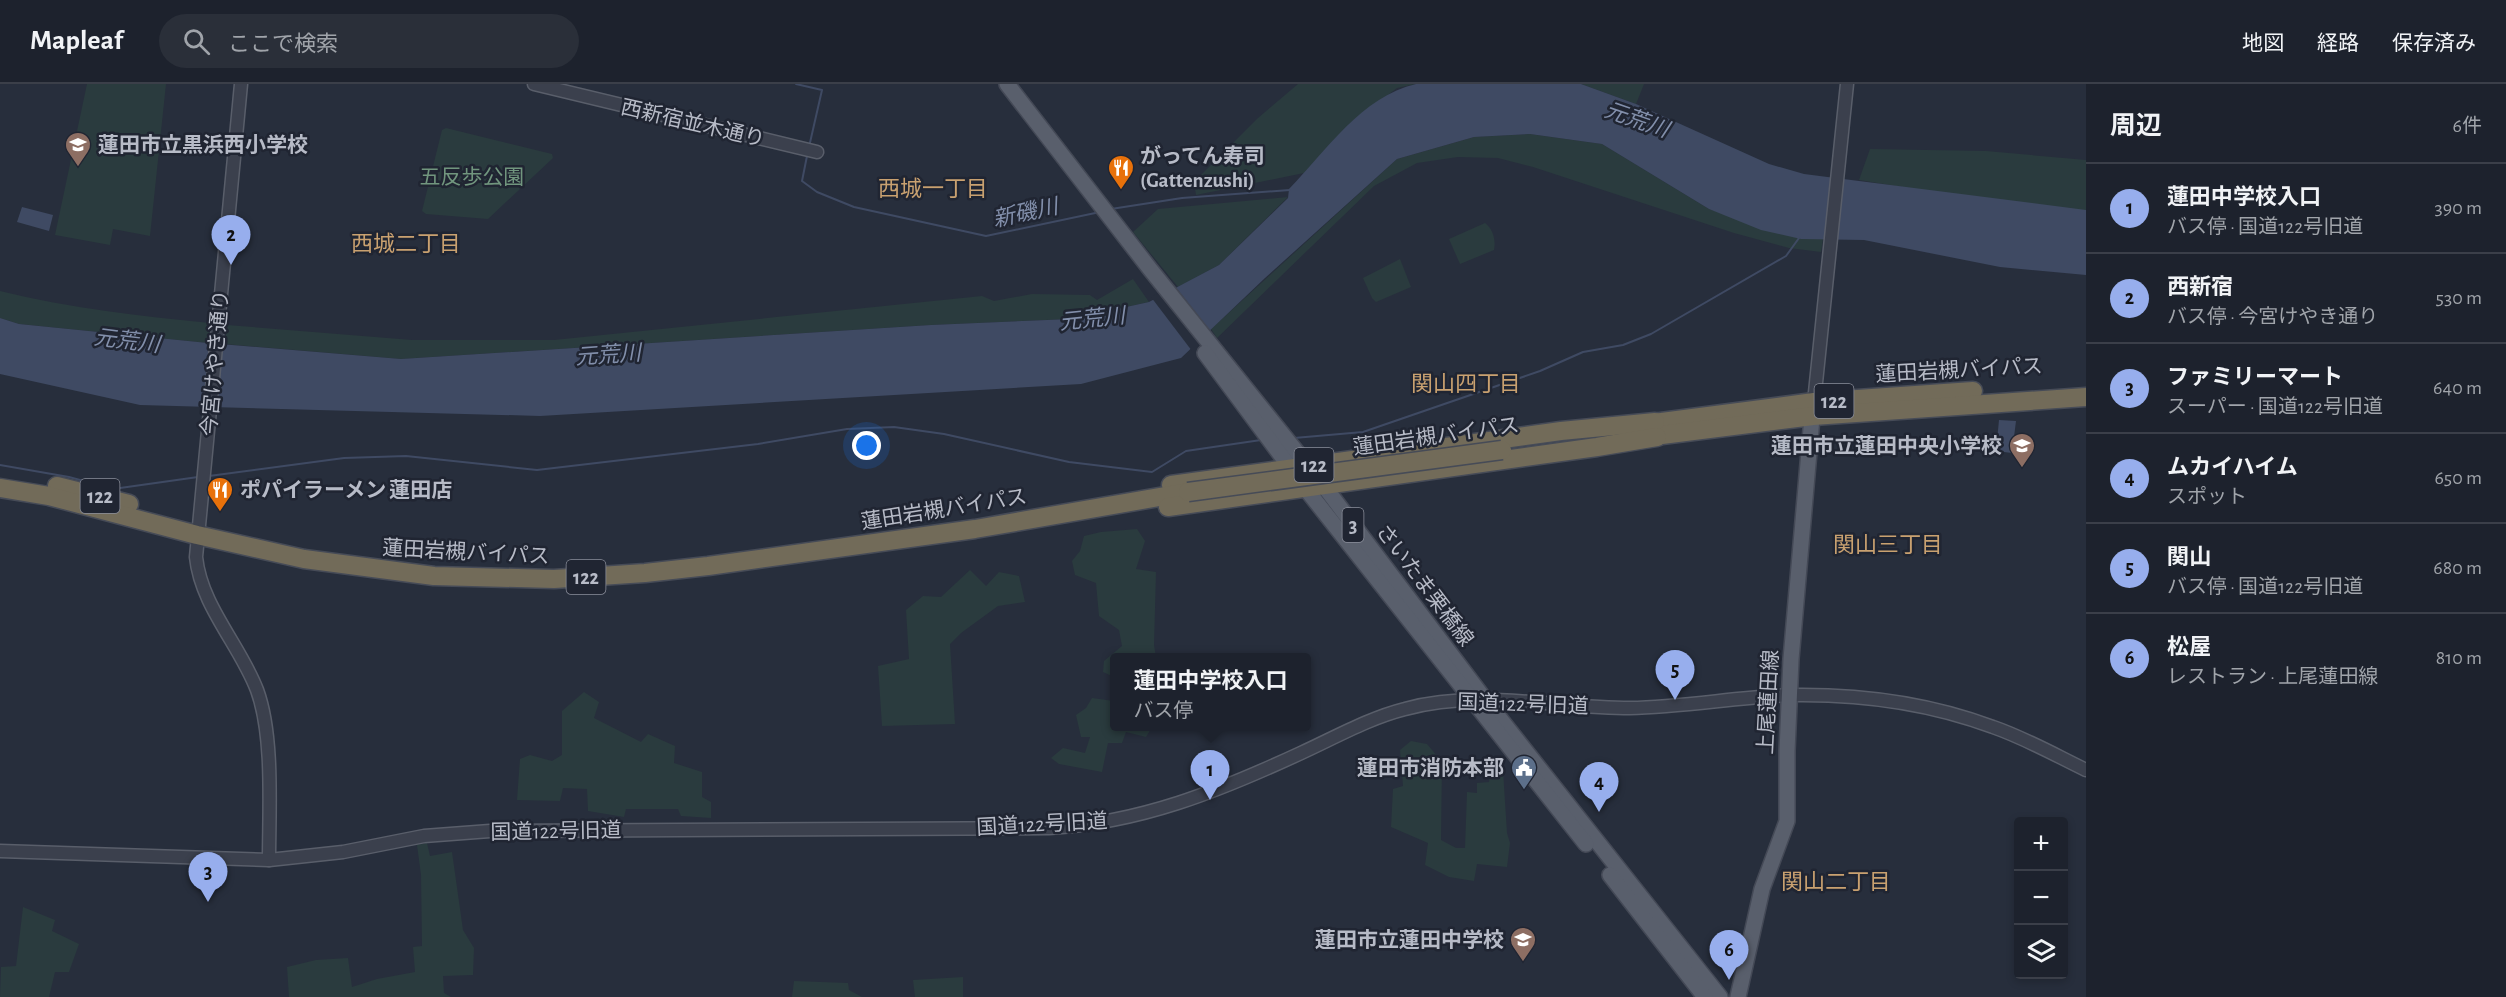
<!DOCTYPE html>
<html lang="ja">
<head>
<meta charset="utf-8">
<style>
	:root { --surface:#1d222d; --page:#2a2f39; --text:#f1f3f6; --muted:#a0a4aa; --line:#3b3f49; --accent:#97aeed }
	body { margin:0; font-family:"Alegreya Sans","Noto Sans JP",sans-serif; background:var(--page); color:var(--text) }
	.controls { position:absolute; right:18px; bottom:18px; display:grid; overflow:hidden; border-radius:6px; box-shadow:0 3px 9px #0003 }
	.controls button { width:54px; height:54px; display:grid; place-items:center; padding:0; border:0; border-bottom:2px solid var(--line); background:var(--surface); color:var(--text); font:30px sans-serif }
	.you { position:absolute; left:867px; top:362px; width:21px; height:21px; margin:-15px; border:4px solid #fff; border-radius:50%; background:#1a73e8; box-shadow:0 0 0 9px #1a73e833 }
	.badge { display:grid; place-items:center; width:39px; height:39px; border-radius:50%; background:var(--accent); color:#111; font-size:20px; font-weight:700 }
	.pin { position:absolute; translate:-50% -50px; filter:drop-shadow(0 2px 3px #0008) }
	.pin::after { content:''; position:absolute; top:32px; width:21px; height:18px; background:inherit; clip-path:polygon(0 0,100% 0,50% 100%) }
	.popup { position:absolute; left:1110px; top:569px; width:201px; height:78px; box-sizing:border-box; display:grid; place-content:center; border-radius:6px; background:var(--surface); filter:drop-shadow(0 2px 4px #0005); font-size:20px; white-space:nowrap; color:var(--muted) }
	.popup b { font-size:22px; color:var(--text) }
	.popup::after { content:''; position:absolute; left:50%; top:100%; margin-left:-12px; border:12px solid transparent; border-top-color:var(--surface) }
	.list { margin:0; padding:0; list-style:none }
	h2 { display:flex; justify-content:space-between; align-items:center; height:78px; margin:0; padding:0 24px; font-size:26px }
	h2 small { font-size:20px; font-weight:400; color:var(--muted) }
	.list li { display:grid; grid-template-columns:39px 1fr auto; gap:18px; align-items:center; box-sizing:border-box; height:90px; padding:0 24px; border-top:2px solid var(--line) }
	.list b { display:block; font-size:22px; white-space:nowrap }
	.list p { margin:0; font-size:20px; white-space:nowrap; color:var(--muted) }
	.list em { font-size:20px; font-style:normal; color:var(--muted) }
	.icon { flex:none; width:33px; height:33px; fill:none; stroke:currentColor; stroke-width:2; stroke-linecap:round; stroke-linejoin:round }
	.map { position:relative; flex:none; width:2086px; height:913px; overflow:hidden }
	header { display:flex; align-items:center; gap:36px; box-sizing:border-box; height:84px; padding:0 30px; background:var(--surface); border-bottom:2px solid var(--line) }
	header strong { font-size:28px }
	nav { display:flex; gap:33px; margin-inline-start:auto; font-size:21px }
	.search { width:420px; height:54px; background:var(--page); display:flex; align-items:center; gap:15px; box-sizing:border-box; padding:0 21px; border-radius:33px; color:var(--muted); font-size:22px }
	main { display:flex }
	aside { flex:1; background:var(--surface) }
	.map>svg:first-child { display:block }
</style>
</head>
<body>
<header>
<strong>Mapleaf</strong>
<div class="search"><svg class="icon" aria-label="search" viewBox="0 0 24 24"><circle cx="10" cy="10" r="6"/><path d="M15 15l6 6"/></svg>ここで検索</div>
<nav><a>地図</a><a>経路</a><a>保存済み</a></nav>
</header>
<main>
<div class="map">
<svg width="2086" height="913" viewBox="0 0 2086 913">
	<rect width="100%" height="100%" fill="#272e3c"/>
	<g fill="#2a3b3e">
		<polygon points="87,0 166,0 150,152 113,145 110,161 55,151"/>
		<polygon points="1298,0 1416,0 1397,4 1350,40 1304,89 1196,111 1194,98 1258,34"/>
		<polygon points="1581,0 1644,0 1636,20"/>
		<polygon points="446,44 552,70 553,74 488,135 426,130 422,127 442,46"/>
		<polygon points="1530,50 1602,60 1709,125 1801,155 1823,155 1821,168 1789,164 1734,149 1533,83 1498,74 1458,73 1417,79 1374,102 1217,254 1211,245 1397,75 1474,53"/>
		<polygon points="1870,65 1986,67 2086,76 2086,127 1933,108 1859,96"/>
		<polygon points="1288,113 1219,181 1178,203 1133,148 1158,125"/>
		<path d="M1485,139C1493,145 1496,156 1494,166L1460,180L1449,155Z"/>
		<polygon points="1400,175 1411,203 1376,218 1372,214 1363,194"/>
		<polygon points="1133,195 1149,218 1071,235 931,241 401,275 225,260 227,241 412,256 554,256 982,212 994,217 1032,210 1090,211 1097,216"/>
		<path d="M0,207C69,224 139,232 210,239L208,259L19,240L0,234Z"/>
		<polygon points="1137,445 1145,457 1136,485 1156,488 1154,561 1156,573 1114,574 1114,593 1103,588 1104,577 1122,562 1119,546 1099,532 1096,499 1075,491 1072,477 1080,467 1084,452 1101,448"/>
		<polygon points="970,486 986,502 999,488 1019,492 1025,518 998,522 961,549 950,560 955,640 882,642 878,582 909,575 906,526 923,512 941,513"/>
		<polygon points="584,608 599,618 594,634 641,658 648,650 675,662 674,679 702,688 702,713 711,718 711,734 681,732 678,725 626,725 624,733 588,727 587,705 563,704 560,717 517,716 520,675 530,671 552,677 562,671 562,627"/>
		<polygon points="1092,614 1114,617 1114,642 1152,643 1146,653 1126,648 1122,659 1108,659 1102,688 1059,680 1051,674 1063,664 1085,669 1090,653 1081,653 1076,631 1086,624"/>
		<polygon points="1411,657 1427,660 1442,678 1441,756 1456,764 1465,764 1467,708 1477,709 1477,699 1489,698 1491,684 1503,686 1507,749 1510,759 1507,783 1477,780 1474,797 1449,793 1425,781 1428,759 1391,743 1393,705 1403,702 1400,666"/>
		<polygon points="427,759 430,772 452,768 463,846 474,864 473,891 443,892 444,909 451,913 289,913 287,883 316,876 348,874 352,903 377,895 415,888 413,863 422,862 421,791 417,761"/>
		<polygon points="23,823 55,836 52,847 79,860 69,888 55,888 49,913 0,913 1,883 16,882"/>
		<polygon points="963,893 963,913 915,913 913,896"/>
		<polygon points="794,897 848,899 849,906 862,913 792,913"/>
	</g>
	<g fill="#3f4a63">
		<path d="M1416,0H1581L1636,20L1769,80L1804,90L2086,126V191L2000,183L1864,156L1801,155L1761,146L1709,125L1602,60L1530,50L1474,53L1397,75L1265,194L1181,274L1081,300L540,332L140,321L0,290V234L19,240L208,259L401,275L931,241L1071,235L1149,218L1219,181L1288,114L1289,105C1326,67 1362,12 1416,0Z"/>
		<polygon points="22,123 53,131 49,147 17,138"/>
		<polygon points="1999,336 2016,337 2012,369 1996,367"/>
	</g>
	<polygon fill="#272e3c" points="1174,201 1212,249 1192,267 1151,213"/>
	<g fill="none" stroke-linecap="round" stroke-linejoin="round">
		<g stroke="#3f4a63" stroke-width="2">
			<polyline points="796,0 822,6 809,63"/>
			<polyline points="807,72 802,97 817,108 854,123 986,152 1100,128"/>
			<polyline points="1111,125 1182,114 1290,106"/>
			<polyline points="1294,354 1363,348 1540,287 1583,268 1623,261 1651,250 1786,172 1799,154"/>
			<polyline points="0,381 69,393 113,405 198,393"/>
			<polyline points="209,392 344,374 406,372 537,386 758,360 847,345 894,343 944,350 1069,378 1152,388 1186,367 1261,356"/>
		</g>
		<defs>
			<g id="minor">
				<path d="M241,0L196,473C201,522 240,561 257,606C274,652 269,727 269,776"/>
				<polyline points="534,0 817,68"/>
				<polyline points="1814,318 1847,0"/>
				<path d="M0,767L269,776L343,768L424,752L490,747L1049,744C1140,739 1219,707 1301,669C1334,654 1369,634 1405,625C1478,605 1556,624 1630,624C1684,623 1738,613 1792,611C1859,610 1929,619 1993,643C2025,654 2055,671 2086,686"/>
			</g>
			<g id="major">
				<polyline points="1007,0 1150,185 1324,402 1486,617 1720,913"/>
				<polyline points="1205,269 1306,405 1586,760"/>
				<polyline points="1610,791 1705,913"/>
				<polyline points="1738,913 1762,805 1787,737 1787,667 1791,575 1813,322"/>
			</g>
			<g id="highway">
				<polyline points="1646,340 1814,318 1973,307"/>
				<polyline points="1646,353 1813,332 2086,313"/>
				<polyline points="1171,401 1561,347 1655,338"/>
				<polyline points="57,402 129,420"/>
				<polyline points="0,404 49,412 197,451 304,475 434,492 554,495 645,489 708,482 975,445 1188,408"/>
				<polyline points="1168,423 1597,363 1657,353"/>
			</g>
		</defs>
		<use href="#minor" stroke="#595e6a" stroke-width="15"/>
		<use href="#major" stroke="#444956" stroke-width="18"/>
		<use href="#highway" stroke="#464b57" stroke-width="21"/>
		<use href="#minor" stroke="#3b404d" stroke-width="12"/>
		<use href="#major" stroke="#595f6c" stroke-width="15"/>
		<use href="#highway" stroke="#726b59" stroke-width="18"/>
		<defs>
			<polyline id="highway-bridge" points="1188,408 1502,366"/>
		</defs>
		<use href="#highway-bridge" stroke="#464b57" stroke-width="21" stroke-linecap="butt"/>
		<use href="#highway-bridge" stroke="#726b59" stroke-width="18"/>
	</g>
	<defs>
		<symbol id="school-pin" viewBox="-11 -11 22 30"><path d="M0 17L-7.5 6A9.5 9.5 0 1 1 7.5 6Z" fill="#8d6e63" stroke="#202532"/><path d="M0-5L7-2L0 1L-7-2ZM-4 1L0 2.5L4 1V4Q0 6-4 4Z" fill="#fff"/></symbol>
		<symbol id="restaurant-pin" viewBox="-11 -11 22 30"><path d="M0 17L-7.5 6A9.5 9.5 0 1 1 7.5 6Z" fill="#e8710a" stroke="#202532"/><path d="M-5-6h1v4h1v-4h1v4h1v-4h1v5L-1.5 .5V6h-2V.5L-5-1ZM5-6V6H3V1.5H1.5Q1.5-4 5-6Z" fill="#fff"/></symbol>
		<symbol id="civic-pin" viewBox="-11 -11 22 30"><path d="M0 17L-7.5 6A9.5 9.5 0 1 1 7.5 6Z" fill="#5c6f8a" stroke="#202532"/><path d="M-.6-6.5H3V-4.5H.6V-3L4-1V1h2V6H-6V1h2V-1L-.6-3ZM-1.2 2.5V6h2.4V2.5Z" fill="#fff"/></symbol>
	</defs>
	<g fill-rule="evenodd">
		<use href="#school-pin" x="63" y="46" width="30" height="40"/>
		<use href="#restaurant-pin" x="1106" y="69" width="30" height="40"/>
		<use href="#school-pin" x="2007" y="347" width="30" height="40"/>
		<use href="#restaurant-pin" x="205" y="391" width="30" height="40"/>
		<use href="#civic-pin" x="1509" y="669" width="30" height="40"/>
		<use href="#school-pin" x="1508" y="841" width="30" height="40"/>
	</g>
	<g text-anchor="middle" stroke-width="5" stroke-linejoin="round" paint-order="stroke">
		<g fill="#202532" stroke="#8a8e9a" stroke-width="1.5">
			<rect x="1814.5" y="300" width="39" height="34" rx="4.5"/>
			<rect x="1294.5" y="364" width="39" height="34" rx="4.5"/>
			<rect x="80.5" y="395" width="39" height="34" rx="4.5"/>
			<rect x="1342.5" y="424" width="21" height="34" rx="4.5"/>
			<rect x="566.5" y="476" width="39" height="34" rx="4.5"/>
		</g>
		<g font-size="20" font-weight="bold" fill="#b7bbc7">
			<text x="1834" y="324">122</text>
			<text x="1314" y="388">122</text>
			<text x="100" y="419">122</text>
			<text x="1353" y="448">3</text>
			<text x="586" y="500">122</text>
		</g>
		<g font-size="21" fill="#b7bbc7" stroke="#202532">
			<text transform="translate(693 39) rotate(13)" y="7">西新宿並木通り</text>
			<text transform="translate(215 279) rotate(-85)" y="7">今宮けやき通り</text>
			<text transform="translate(1959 286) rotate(-3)" y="7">蓮田岩槻バイパス</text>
			<text transform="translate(1436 352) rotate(-8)" y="7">蓮田岩槻バイパス</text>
			<text transform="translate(944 425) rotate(-9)" y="7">蓮田岩槻バイパス</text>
			<text transform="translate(466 468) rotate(3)" y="7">蓮田岩槻バイパス</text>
			<text transform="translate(1425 501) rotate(53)" y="7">さいたま栗橋線</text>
			<text transform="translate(1768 618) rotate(-87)" y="7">上尾蓮田線</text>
			<text transform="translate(1523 620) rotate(2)" y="7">国道122号旧道</text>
			<text transform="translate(1042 740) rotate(-3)" y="7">国道122号旧道</text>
			<text transform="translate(556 747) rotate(-1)" y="7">国道122号旧道</text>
		</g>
		<g font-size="21" font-weight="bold" fill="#b7bbc7" stroke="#202532" text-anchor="start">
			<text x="98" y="68">蓮田市立黒浜西小学校</text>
			<text x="1140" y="79">がってん寿司<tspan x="1140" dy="24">(Gattenzushi)</tspan></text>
			<text x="2002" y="369" text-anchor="end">蓮田市立蓮田中央小学校</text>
			<text x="240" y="413">ポパイラーメン 蓮田店</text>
			<text x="1504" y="691" text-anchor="end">蓮田市消防本部</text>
			<text x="1504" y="863" text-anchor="end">蓮田市立蓮田中学校</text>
		</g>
		<g font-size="21" fill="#71967e" stroke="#202532">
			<text x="472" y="100">五反歩公園</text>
		</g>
		<g font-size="22" font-style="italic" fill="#828fab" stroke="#202532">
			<text transform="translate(1637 35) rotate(19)" y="8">元荒川</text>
			<text transform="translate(1025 128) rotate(-12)" y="8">新磯川</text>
			<text transform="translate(1092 234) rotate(-6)" y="8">元荒川</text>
			<text transform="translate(127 256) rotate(7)" y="8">元荒川</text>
			<text transform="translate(608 270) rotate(-4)" y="8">元荒川</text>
		</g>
		<g font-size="22" fill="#c9a170" stroke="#202532">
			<text x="933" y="112">西城一丁目</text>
			<text x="406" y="167">西城二丁目</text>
			<text x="1466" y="307">関山四丁目</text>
			<text x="1888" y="468">関山三丁目</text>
			<text x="1836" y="805">関山二丁目</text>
		</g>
	</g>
</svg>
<div class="controls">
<button>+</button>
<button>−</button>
<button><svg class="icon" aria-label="layers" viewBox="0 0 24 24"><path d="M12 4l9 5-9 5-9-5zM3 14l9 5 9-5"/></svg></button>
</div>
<div class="you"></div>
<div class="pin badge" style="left:1210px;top:716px">1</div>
<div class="popup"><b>蓮田中学校入口</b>バス停</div>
<div class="pin badge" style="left:231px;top:181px">2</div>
<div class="pin badge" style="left:208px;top:818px">3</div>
<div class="pin badge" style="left:1599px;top:728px">4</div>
<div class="pin badge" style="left:1675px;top:616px">5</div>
<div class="pin badge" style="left:1729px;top:896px">6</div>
</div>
<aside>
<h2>周辺<small>6件</small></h2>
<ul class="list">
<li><span class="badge">1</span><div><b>蓮田中学校入口</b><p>バス停 · 国道122号旧道</p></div><em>390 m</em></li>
<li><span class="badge">2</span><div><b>西新宿</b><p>バス停 · 今宮けやき通り</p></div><em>530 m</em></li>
<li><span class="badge">3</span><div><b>ファミリーマート</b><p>スーパー · 国道122号旧道</p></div><em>640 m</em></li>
<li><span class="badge">4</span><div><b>ムカイハイム</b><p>スポット</p></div><em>650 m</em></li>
<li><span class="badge">5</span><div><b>関山</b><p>バス停 · 国道122号旧道</p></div><em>680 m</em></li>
<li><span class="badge">6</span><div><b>松屋</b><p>レストラン · 上尾蓮田線</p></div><em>810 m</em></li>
</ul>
</aside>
</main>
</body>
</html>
